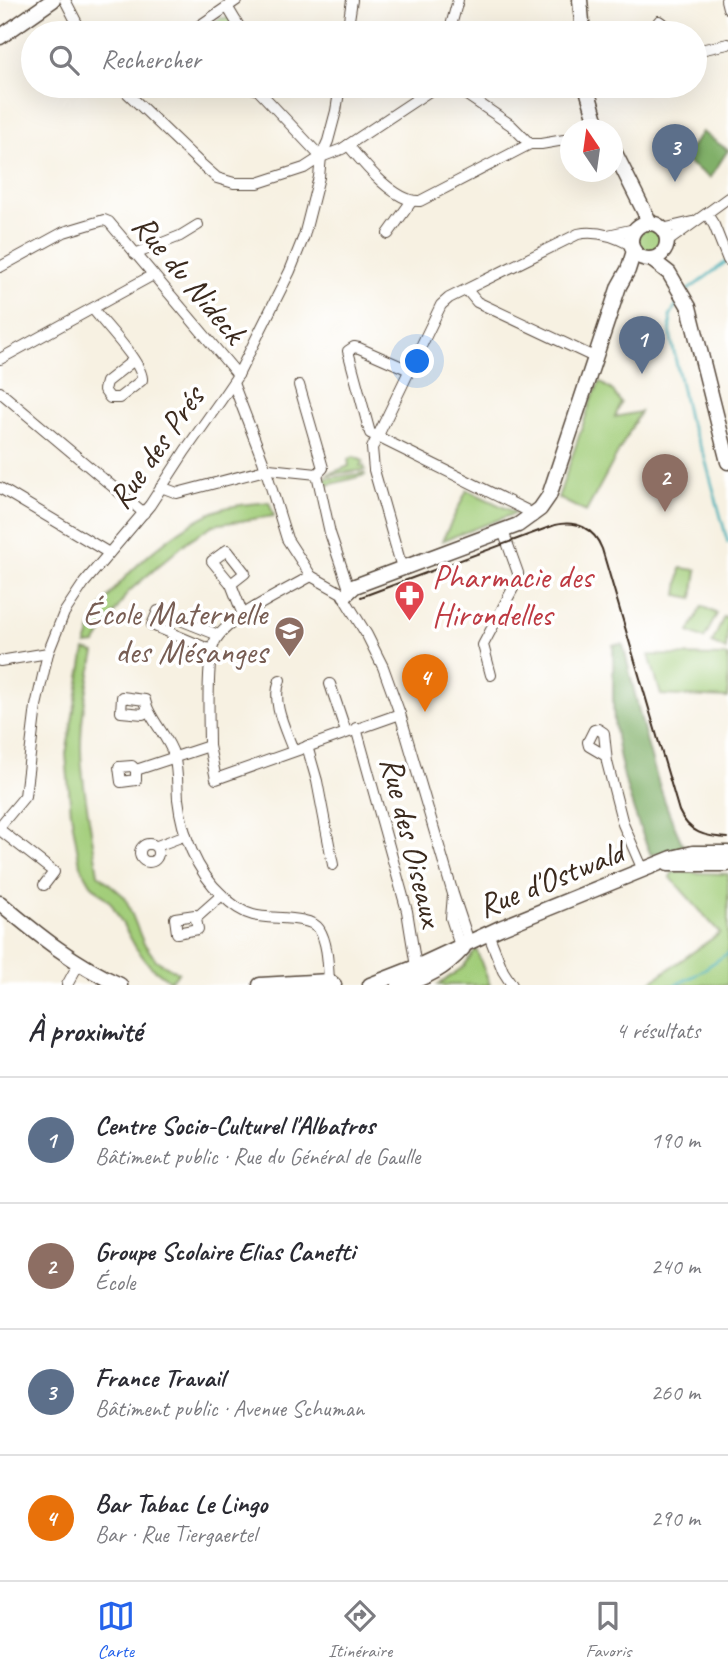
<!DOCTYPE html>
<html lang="fr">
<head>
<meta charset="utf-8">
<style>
	:root { --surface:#fff; --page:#f2f2f3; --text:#2b2b33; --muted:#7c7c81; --line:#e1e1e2; --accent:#2563eb }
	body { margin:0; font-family:Caveat,sans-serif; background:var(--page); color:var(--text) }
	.compass { position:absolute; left:560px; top:119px; width:63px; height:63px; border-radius:50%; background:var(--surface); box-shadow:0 7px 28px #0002; rotate:347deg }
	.you { position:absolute; left:418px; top:362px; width:24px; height:24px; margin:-18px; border:5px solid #fff; border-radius:50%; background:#1a73e8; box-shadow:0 0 0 10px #1a73e833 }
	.badge { display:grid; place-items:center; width:46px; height:46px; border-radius:50%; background:var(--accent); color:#fff; font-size:23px; font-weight:700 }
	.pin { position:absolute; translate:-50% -58px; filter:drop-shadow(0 2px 4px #0008) }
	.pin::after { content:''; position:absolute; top:37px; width:24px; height:21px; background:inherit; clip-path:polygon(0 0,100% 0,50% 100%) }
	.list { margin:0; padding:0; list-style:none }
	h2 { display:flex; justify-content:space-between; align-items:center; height:91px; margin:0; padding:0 28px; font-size:30px }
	h2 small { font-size:23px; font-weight:400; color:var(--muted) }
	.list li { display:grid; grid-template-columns:46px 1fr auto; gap:21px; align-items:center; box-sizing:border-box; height:126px; padding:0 28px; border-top:2px solid var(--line) }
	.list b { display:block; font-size:26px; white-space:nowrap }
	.list p { margin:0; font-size:23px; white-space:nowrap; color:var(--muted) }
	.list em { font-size:23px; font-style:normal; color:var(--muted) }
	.icon { flex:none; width:38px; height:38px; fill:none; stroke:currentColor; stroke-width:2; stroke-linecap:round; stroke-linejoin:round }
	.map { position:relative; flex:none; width:728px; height:985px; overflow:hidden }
	.search { position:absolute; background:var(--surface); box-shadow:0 7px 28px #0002; left:21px; right:21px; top:21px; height:77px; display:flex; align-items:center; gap:18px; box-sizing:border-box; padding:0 24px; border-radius:38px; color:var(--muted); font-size:26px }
	.sheet { height:595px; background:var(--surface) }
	nav { display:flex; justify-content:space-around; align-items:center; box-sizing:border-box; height:98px; border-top:2px solid var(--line); background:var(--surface); font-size:19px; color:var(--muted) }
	nav a { display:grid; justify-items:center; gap:4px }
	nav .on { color:var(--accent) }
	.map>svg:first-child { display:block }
</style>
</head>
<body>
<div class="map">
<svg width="728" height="985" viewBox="0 0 728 985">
	<rect width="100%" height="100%" fill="#fff"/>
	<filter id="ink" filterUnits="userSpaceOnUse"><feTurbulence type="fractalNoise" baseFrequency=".0143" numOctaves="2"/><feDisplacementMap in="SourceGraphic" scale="14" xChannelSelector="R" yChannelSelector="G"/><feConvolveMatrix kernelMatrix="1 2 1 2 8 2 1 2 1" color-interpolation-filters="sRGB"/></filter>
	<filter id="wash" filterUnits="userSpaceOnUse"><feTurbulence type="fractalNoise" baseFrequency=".00686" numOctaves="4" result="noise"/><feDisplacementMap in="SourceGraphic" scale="28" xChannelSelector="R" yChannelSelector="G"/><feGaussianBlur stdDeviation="1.57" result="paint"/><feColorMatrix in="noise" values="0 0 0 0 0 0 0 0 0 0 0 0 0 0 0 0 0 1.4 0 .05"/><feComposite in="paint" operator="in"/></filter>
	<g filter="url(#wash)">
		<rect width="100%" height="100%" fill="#f7f1e2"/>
		<g fill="#a2cd79" stroke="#6e7c4c" stroke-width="2">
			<polygon points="221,18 230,18 237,33 203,33 204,29"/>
			<circle cx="649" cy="241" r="12"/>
			<polygon points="600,382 613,391 621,403 615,417 640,412 586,512 558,498 592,398"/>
			<polygon points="354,457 363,461 360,466 364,466 365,470 326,475 349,466 348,459"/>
			<polygon points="364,473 365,475 328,485 325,485 323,479"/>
			<polygon points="467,490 516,513 442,541"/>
			<path d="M269,502L274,516L213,525L188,541L128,592L95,644L86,645C89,635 92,624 97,615C118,576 180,523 221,509C236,504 254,504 269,502Z"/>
			<polygon points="681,568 697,570 693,598 677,595"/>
			<polygon points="702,606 717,614 704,639 689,632"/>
			<polygon points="724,617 728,619 726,650 712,643"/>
			<path d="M85,650L95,653C86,689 78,729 82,767C85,802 93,839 98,874L125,897L143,942L156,960L179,973L170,981L150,966L136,948L111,903L91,884L80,865L71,813L66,754Z"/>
			<polygon points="649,655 728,656 728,698 661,695"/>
			<polygon points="673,872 728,874 728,985 646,985 720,933 670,877"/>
			<polygon points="476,949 490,985 438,985 463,967"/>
		</g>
		<g fill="#81b069" stroke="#5e6d44" stroke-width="2">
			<polygon points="702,132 728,150 710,178 683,159"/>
			<path d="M623,644C639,710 654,787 684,847L651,855C633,814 619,767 614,721C612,696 614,670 613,645Z"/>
		</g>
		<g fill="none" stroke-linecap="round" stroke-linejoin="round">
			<g stroke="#3daeb7" stroke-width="2.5">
				<polyline points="687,291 726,262"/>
				<polyline points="680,299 670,316 671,338 688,418 704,455 728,543"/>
				<polyline points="675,985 694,976 728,953"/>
			</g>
		</g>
	</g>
	<g filter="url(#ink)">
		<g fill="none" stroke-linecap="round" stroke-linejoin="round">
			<defs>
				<g id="street">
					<polyline points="65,0 82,33"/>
					<polyline points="726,0 728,8"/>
					<polyline points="228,8 243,33"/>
					<polyline points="189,33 237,0"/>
					<polyline points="347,33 352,0"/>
					<polyline points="449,33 458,0"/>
					<polyline points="653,33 651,32 659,21 676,33"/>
					<polyline points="695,55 700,50 728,44"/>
					<polyline points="120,86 200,163 217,178 234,183 258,183 304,168 321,157 342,149 437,86"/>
					<polyline points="241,86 257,89"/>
					<polyline points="257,86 257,89 321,157"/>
					<polyline points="449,86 455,87 511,125 530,144"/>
					<path d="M348,145C363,163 395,203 420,201L530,144H541L570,139"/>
					<polyline points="707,214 714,225 728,260"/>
					<polyline points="662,229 692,222"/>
					<polyline points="388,234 411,202"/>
					<polyline points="608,235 635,229"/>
					<polyline points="667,242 728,198"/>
					<polyline points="135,254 180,236 198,225"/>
					<polyline points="0,267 64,232 104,220 109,222 238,375"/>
					<polyline points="467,290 477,302 596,358"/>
					<path d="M93,309C105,325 143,363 142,380L119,398H110L104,390L106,382L134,360"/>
					<polyline points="0,359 153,275"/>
					<polyline points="409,370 359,348 354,347 348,351 370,433 526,510 533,517"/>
					<polyline points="233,383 263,461 287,539 311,576 345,595 346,601 367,635 383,667 400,714 453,894 469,942"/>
					<polyline points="299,385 323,468 317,474"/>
					<polyline points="0,392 144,513"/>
					<polyline points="161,487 177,493 269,469 317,474 330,533 349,589"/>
					<polyline points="0,488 109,553"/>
					<polygon points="227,550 245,573 231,584 212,561"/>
					<path d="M402,568L374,470L372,448L441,305L449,298L578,234C596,230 616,237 631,245"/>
					<polyline points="231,584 243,615"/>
					<polyline points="211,650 152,625 158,611 218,635"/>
					<polyline points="0,661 48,653"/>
					<polyline points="491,675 483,645 518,579 518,573 503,531"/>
					<path d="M280,680C271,703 285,728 293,750"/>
					<polyline points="330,684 346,732"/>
					<path d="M147,710L143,714L121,712L122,697L145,700C148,718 169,737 174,756C178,770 177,786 178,799C182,834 196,871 222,895C230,903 242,912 253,915C270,920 310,915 319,929C328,943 328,966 329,981"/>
					<polyline points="356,728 407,911 416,967"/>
					<polyline points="209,746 216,779 400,714"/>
					<polyline points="307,746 317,781 333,865"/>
					<polyline points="606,756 589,746 588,742 594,730 598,729 604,733 607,762 623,824 643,870"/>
					<polygon points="132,766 136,770 136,780 121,782 119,767"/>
					<path d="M136,770L209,746C209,723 206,661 214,643C225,618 286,591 311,576"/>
					<polyline points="0,826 25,796 36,706 48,653 64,613 84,583 150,505 185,451 221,400 238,375 290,271 304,236 319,177 321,157 328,141 336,111 340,86"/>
					<polyline points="0,830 54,872 44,885"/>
					<circle cx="149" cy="853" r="9"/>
					<polyline points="157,846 186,835"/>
					<polyline points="453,895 451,918 460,946"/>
					<polygon points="195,915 198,929 177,933 175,918"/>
					<polyline points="196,918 222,895"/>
					<polyline points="488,933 503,971 512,985"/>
					<polyline points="67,985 79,963"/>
				</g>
				<g id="secondary">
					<polyline points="580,0 583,33"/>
					<polyline points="0,37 53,0"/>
					<polyline points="586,86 599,130"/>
					<polyline points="612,147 650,223"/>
					<circle cx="649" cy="241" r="18"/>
					<polyline points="651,259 669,273 689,307 728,462"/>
					<polyline points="345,595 355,586 518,525 540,509 549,496 619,286 628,270 634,251"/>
					<polyline points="668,864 728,864"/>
					<path d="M0,903C37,934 75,965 120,985"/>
					<polyline points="260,985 329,981 334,985"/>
					<polyline points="370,985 416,967 500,928 672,858 693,853 728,853"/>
					<path d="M399,985C426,979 445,968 463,948"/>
				</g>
			</defs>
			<use href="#street" stroke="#57483b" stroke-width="12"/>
			<use href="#secondary" stroke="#57483b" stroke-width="17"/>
			<use href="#street" stroke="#fff" stroke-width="10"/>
			<use href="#secondary" stroke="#fff" stroke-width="14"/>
			<path stroke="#3b2a1e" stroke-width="2" d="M361,597L555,525C576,520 594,528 602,549L679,811C689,833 705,837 728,838"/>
		</g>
	</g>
	<defs>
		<symbol id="pharmacy-pin" viewBox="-11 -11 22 30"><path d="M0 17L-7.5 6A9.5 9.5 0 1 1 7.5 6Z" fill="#e0444e" stroke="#fff"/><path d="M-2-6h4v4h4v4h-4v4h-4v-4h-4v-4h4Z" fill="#fff"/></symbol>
		<symbol id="school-pin" viewBox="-11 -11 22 30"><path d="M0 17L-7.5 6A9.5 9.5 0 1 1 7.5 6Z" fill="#8d6e63" stroke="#fff"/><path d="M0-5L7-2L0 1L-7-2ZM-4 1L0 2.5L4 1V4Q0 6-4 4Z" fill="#fff"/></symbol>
	</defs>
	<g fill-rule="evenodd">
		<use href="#pharmacy-pin" x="392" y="578" width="35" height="47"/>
		<use href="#school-pin" x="272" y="614" width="35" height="47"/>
	</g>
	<g text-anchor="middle" stroke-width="7" stroke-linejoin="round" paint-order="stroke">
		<g font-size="33" fill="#3b2a1e" stroke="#fff">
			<text transform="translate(190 278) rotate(50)" y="12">Rue du Nideck</text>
			<text transform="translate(155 447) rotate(-55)" y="12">Rue des Prés</text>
			<text transform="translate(413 841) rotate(76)" y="12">Rue des Oiseaux</text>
			<text transform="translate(550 878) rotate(-22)" y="12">Rue d'Ostwald</text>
		</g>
		<g font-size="33" fill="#be3a42" stroke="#fff" text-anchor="start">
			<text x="432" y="588">Pharmacie des<tspan x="432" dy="38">Hirondelles</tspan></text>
		</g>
		<g font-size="33" fill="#785e54" stroke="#fff" text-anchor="end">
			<text x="267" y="625">École Maternelle<tspan x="267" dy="38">des Mésanges</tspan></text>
		</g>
	</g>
</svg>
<svg class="compass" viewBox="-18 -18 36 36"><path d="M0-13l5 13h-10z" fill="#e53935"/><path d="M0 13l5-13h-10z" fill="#7c7c81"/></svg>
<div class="you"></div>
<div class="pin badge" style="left:642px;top:374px;background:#5c6f8a">1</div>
<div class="pin badge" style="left:665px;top:512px;background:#8d6e63">2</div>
<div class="pin badge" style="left:675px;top:182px;background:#5c6f8a">3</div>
<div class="pin badge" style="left:425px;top:712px;background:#e8710a">4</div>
<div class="search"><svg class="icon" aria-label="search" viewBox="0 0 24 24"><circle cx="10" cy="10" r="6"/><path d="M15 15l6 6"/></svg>Rechercher</div>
</div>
<section class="sheet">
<h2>À proximité<small>4 résultats</small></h2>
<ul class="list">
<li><span class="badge" style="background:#5c6f8a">1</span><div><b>Centre Socio-Culturel l'Albatros</b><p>Bâtiment public · Rue du Général de Gaulle</p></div><em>190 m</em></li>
<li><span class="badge" style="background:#8d6e63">2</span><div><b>Groupe Scolaire Elias Canetti</b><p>École</p></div><em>240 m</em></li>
<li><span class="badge" style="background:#5c6f8a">3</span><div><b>France Travail</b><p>Bâtiment public · Avenue Schuman</p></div><em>260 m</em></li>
<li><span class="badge" style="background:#e8710a">4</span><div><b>Bar Tabac Le Lingo</b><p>Bar · Rue Tiergaertel</p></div><em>290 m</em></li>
</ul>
</section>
<nav>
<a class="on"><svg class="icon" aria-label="map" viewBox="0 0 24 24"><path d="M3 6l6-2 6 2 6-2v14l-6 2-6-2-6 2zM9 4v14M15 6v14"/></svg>Carte</a>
<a><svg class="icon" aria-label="directions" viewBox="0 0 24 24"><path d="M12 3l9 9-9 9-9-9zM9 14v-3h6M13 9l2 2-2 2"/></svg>Itinéraire</a>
<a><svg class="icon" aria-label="saved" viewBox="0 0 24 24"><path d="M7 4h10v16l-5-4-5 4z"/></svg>Favoris</a>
</nav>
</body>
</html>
